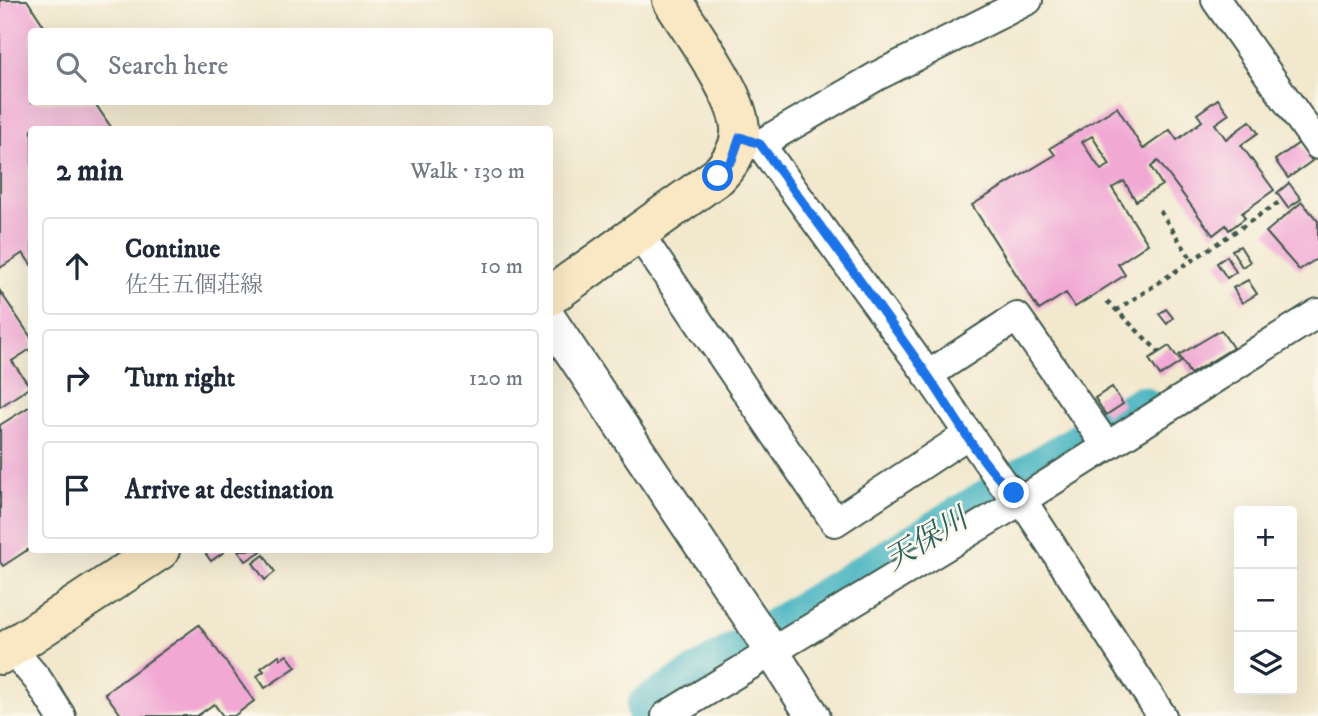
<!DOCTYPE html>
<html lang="en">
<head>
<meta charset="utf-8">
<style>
	:root { --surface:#fff; --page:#f2f2f3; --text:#1f2937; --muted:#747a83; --line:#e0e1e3 }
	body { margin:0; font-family:"IM FELL DW Pica","Noto Serif JP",serif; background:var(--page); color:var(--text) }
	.controls { position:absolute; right:21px; bottom:21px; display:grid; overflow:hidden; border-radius:7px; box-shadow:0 7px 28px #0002 }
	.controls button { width:63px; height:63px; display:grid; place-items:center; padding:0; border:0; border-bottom:2px solid var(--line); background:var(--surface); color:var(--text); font:35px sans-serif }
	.stop { position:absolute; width:21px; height:21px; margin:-16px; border:5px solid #1a73e8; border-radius:50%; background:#fff }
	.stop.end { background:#1a73e8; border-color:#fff; box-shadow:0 2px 7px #0008 }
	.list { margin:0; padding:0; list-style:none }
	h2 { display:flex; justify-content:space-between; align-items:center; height:91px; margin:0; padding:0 28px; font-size:30px }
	h2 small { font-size:23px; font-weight:400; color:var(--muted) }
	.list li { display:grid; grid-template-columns:46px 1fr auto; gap:21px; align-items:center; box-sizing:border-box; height:98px; margin:0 14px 14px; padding:0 14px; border:2px solid var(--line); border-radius:7px }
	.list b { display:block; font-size:26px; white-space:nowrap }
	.list p { margin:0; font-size:23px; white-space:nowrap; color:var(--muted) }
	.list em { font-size:23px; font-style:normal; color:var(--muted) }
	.icon { flex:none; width:38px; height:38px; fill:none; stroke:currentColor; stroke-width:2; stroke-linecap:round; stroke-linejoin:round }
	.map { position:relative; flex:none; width:1318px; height:716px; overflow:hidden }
	.search { position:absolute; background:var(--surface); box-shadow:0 7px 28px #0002; left:28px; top:28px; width:525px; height:77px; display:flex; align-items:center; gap:18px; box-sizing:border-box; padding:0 24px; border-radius:7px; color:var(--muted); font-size:26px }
	.panel { position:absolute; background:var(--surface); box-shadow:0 7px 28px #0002; left:28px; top:126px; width:525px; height:427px; border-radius:7px }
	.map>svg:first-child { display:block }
</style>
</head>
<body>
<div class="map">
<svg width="1318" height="716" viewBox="0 0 1318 716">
	<rect width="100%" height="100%" fill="#fbf7ec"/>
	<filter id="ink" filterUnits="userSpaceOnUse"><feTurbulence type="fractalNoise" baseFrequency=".0143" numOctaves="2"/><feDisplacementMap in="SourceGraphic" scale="14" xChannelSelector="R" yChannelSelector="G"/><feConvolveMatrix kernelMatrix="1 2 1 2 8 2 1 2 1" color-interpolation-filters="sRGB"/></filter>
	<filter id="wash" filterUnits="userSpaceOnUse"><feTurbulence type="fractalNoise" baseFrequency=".00686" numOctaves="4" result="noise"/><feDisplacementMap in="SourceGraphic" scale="28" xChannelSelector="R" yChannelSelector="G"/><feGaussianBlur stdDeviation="1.57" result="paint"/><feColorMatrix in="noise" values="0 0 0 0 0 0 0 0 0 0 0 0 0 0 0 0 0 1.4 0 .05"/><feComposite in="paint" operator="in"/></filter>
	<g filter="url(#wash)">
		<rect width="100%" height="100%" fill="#f2e8ce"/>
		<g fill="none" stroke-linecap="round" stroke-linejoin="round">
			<polyline stroke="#46b4c0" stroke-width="46" points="653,716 649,708 1141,409"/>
		</g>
		<g id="blocks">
			<g fill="#f1a9d4" fill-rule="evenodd">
				<polygon points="0,0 27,0 48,32 32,32 32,102 94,102 113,130 32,130 32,266 23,253 0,268"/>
				<path d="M1218,99L1229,114L1215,124L1226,139L1250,121L1258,133L1241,145L1274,190L1242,213L1245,218L1229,230L1226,225L1213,235L1158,161L1151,167L1162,185L1136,201L1124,181L1112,188L1148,244L1118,264L1125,275L1075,307L1066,293L1039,310L972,205L1055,155L1050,148L1117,107L1143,149L1170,130L1177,140L1202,121L1197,114ZM1092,136L1110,165L1101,170L1082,142Z"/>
				<polygon points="1299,143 1312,161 1288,178 1275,160"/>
				<polygon points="1289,183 1301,199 1288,208 1277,193"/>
				<polygon points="1302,202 1318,221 1318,258 1299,270 1266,232"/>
				<polygon points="1240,246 1250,262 1242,267 1232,250"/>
				<polygon points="1227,256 1236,272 1227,278 1217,263"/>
				<polygon points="1248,280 1257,294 1242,303 1233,288"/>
				<polygon points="0,291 32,339 32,348 12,361 30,387 0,407"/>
				<polygon points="1166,309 1173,318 1167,324 1159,314"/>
				<polygon points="1221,330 1233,348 1190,374 1179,355"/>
				<polygon points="1169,346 1181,362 1160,376 1149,359"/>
				<polygon points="1112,387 1123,404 1106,415 1095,398"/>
				<polygon points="32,405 32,547 3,566 0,562 0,425"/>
				<polygon points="203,550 222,550 224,552 211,561"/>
				<polygon points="238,550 263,550 246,561"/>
				<polygon points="264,555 275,572 265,580 253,563"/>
				<polygon points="199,625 254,701 234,716 223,716 214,704 197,716 122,716 105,693"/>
				<polygon points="279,655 281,659 287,655 296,667 265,688 257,676 264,671 261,668"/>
			</g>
		</g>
	</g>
	<g filter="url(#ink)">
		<use href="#blocks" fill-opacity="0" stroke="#3f574b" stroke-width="2"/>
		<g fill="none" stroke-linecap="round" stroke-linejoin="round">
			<defs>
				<g id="minor">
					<polyline points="1216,0 1318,145"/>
					<polyline points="743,138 760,144 877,76 1028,0"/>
					<polyline points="760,144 928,375 1003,484 1022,500 1162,716"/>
					<polyline points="639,234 835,522 967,435"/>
					<polyline points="928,375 1017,317 1106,445"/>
					<polyline points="10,647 38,680 61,716"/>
					<polyline points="666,716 1022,500 1318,313"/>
				</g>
				<polyline id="tertiary" points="550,320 753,622 813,716"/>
				<g id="secondary">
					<path d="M550,296L718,176C729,164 739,151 740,134C743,100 690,30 672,0"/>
					<polyline points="0,655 160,550"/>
				</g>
			</defs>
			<use href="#minor" stroke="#3f574b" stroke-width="32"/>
			<use href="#tertiary" stroke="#3f574b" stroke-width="37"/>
			<use href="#secondary" stroke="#3f574b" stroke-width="42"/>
			<g stroke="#3f574b" stroke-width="4.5" stroke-dasharray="5 5" stroke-linecap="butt">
				<polyline points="1160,211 1192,260"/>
				<polyline points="1107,301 1159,352"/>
				<polyline points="1116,311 1281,201"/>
			</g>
			<use href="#minor" stroke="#fff" stroke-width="28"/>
			<use href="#tertiary" stroke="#fff" stroke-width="33"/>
			<use href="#secondary" stroke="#fae7c3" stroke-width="38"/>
		</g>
	</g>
	<g fill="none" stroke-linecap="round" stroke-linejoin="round" filter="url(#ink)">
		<path stroke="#1a73e8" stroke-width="9" d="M718,176L732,160L740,137L760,144C816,220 872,296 926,373C953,411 979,464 1014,493"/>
	</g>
	<g text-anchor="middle" stroke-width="5" stroke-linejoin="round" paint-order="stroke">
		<g font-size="30" font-style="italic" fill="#2b615e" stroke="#fbf7ec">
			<text transform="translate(926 539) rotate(-31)" y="10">天保川</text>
		</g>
	</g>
</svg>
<div class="controls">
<button>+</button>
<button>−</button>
<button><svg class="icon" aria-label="layers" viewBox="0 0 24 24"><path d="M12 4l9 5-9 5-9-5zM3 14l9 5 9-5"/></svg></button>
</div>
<div class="stop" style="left:718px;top:176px"></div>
<div class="stop end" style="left:1014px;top:493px"></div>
<div class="search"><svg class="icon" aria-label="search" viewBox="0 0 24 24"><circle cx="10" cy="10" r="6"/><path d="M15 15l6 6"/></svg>Search here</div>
<section class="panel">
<h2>2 min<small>Walk · 130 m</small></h2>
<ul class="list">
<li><svg class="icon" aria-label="ahead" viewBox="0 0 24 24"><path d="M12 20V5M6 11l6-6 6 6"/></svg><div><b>Continue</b><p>佐生五個荘線</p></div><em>10 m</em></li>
<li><svg class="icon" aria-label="right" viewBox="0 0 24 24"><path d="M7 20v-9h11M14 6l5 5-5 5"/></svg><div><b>Turn right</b></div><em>120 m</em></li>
<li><svg class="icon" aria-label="arrive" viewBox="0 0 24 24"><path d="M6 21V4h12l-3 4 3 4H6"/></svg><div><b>Arrive at destination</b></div></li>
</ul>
</section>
</div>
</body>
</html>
